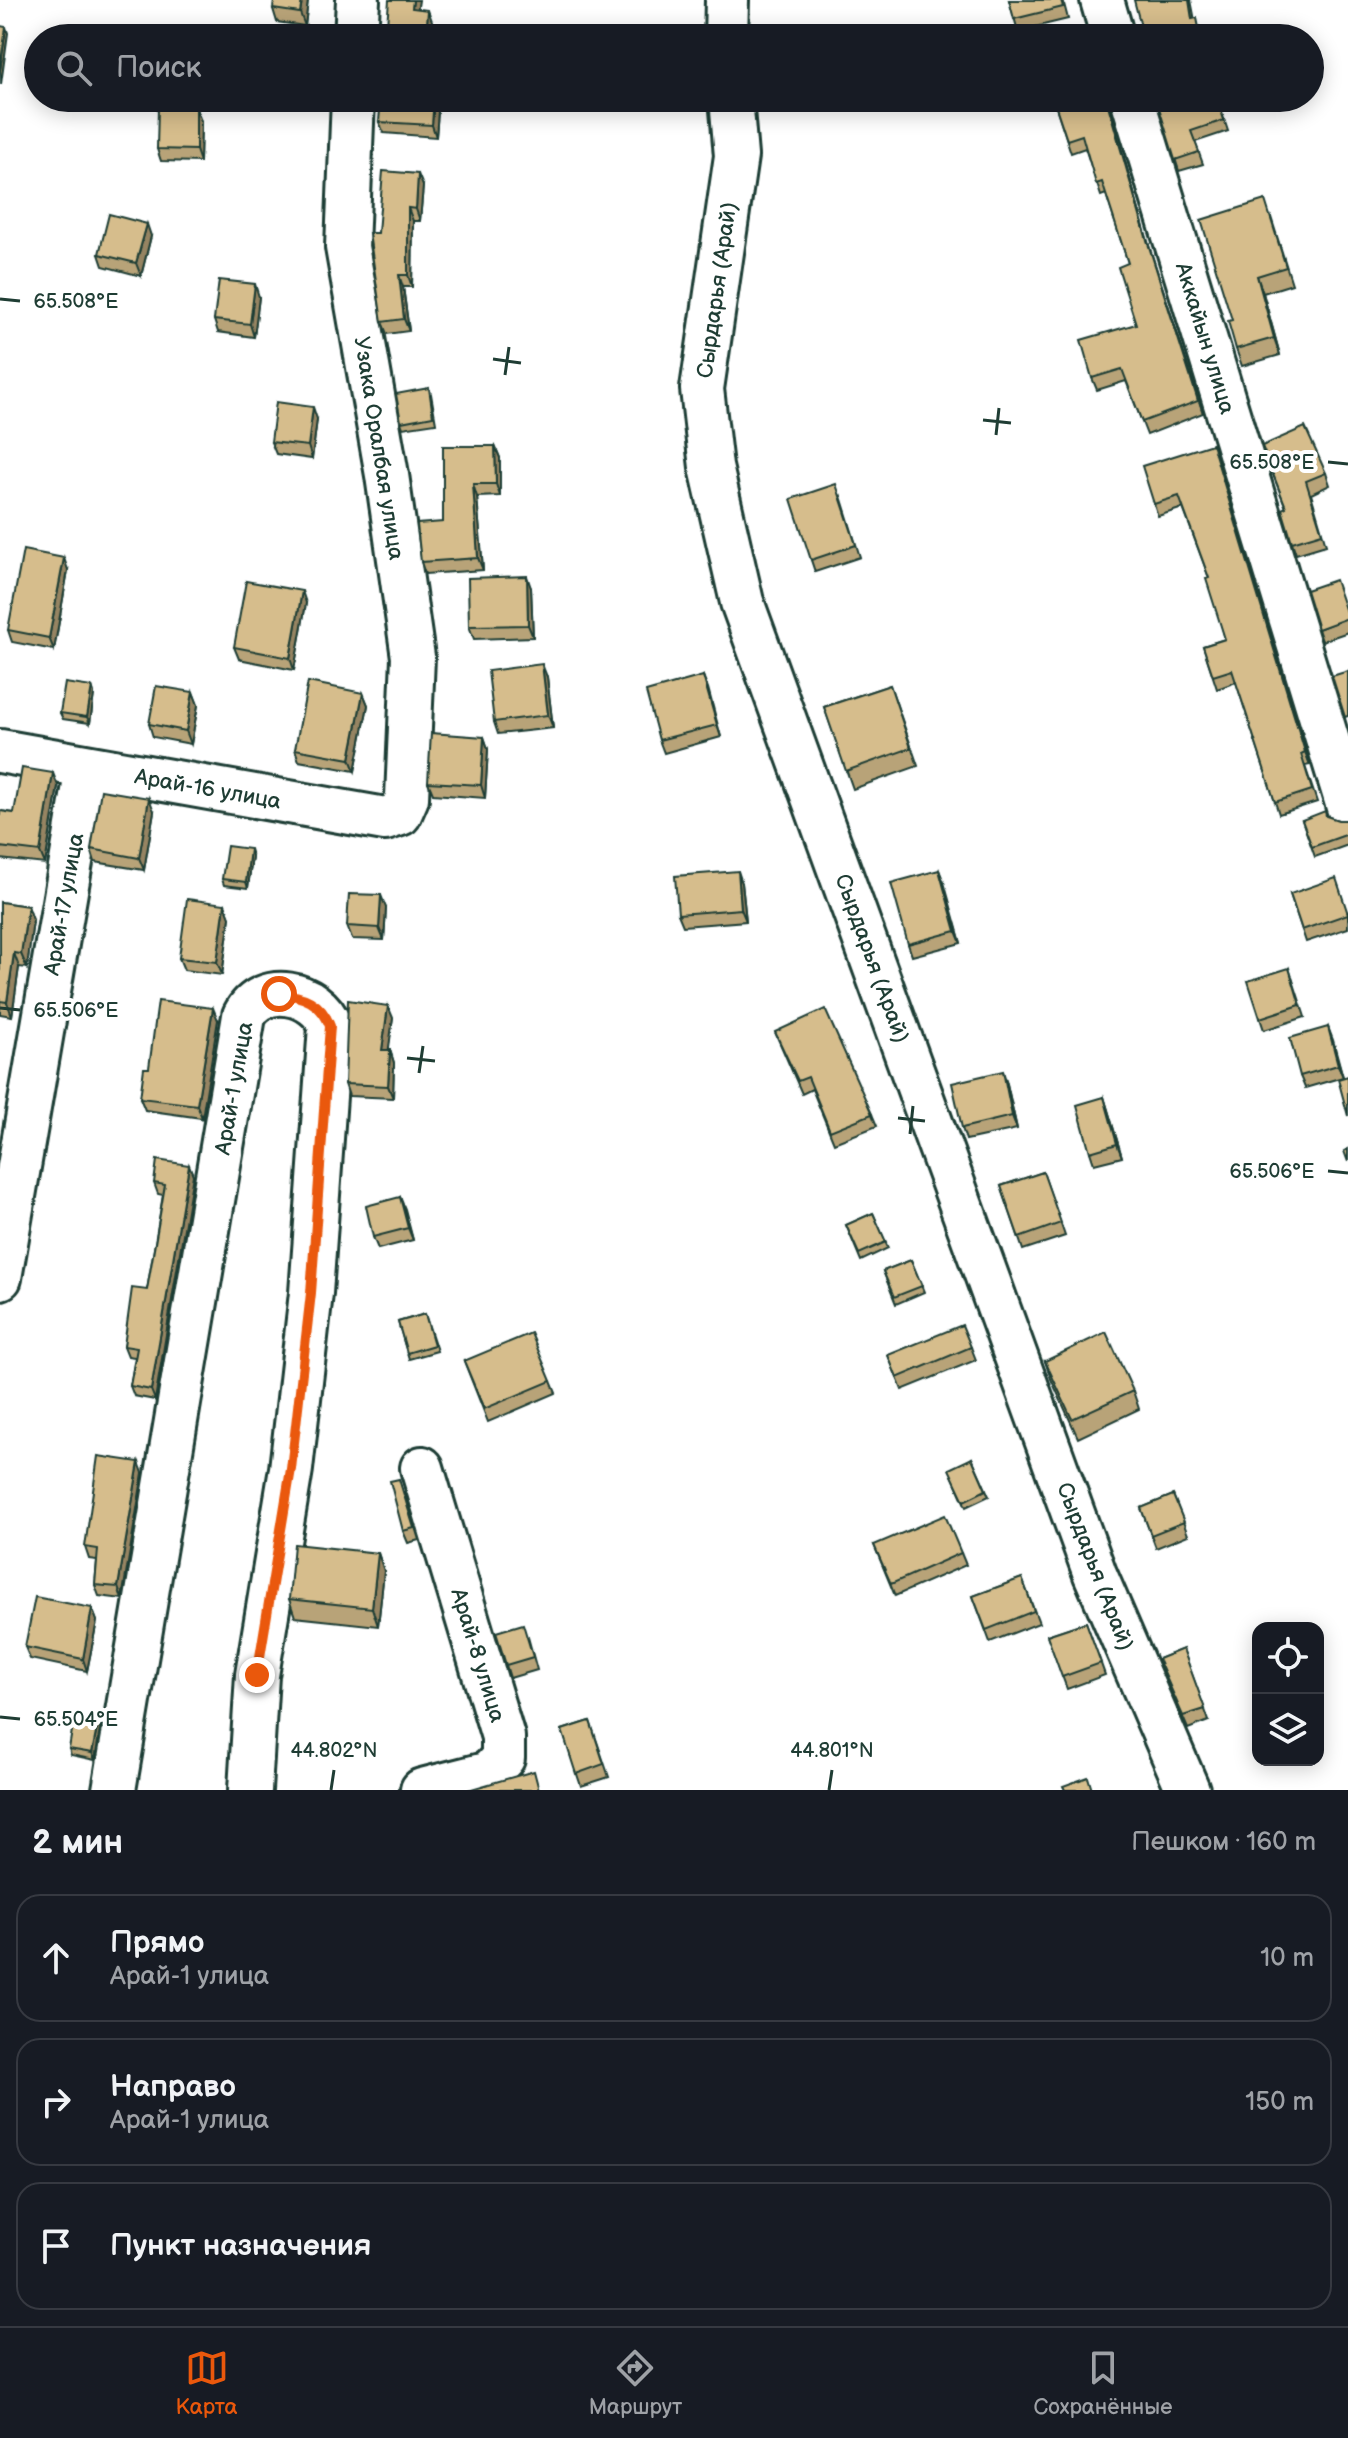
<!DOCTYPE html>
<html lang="ru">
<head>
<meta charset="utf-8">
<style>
	:root { --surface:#171b24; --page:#20242c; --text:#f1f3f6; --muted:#9ea1a6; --line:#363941; --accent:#ea580c }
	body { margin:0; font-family:"Balsamiq Sans",sans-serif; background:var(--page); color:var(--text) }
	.controls { position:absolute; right:24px; bottom:24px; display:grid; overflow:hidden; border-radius:16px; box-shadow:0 4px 20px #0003 }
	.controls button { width:72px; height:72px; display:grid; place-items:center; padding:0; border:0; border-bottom:2px solid var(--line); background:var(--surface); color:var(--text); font:40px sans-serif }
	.stop { position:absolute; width:24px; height:24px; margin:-18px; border:6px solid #ea580c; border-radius:50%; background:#fff }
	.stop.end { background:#ea580c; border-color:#fff; box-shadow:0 2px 8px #0008 }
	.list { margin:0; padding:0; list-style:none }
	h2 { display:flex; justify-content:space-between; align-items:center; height:104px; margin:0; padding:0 32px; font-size:34px }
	h2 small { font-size:26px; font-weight:400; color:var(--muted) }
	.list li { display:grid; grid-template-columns:52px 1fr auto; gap:24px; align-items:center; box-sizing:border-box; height:128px; margin:0 16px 16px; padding:0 16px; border:2px solid var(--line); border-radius:24px }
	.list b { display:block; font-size:30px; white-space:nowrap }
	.list p { margin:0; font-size:26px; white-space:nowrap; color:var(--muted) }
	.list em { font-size:26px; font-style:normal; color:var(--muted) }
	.icon { flex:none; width:44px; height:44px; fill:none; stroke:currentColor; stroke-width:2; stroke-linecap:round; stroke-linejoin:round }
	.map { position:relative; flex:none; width:1348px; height:1790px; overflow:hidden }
	.search { position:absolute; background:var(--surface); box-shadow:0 4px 20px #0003; left:24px; right:24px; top:24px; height:88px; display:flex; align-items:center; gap:20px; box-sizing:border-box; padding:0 28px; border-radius:44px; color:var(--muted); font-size:30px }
	.sheet { height:536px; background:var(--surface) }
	nav { display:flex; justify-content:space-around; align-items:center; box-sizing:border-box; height:112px; border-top:2px solid var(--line); background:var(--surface); font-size:22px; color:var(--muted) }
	nav a { display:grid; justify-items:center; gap:4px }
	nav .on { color:var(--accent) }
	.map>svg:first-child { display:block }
</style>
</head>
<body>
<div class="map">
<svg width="1348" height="1790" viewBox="0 0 1348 1790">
	<rect width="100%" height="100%" fill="#fff"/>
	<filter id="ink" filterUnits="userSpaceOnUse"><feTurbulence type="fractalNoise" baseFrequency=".0125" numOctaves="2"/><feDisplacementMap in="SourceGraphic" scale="16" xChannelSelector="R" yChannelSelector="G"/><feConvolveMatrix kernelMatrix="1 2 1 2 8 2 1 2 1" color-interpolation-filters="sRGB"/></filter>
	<g filter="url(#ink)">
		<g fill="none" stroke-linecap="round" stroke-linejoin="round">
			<defs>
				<g id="minor">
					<polyline points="1102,0 1113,38"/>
					<polyline points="356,38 358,0"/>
					<polyline points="726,38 727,0"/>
					<polyline points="731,98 736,156 702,389 711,467 742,602 1095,1574 1188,1790"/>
					<polyline points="1132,98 1348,807"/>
					<polyline points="0,751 385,819 400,814 407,798 413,657 387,475 347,247 353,98"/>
					<polyline points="0,1278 87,768"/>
					<path d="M114,1790L244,1016C262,980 317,991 330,1026L311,1293L291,1469L257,1675L250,1790"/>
					<polyline points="422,1790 489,1773 503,1758 503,1737 422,1468"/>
				</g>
			</defs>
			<use href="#minor" stroke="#1f3d34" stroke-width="48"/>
			<use href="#minor" stroke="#fff" stroke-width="42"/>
		</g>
		<g fill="#b8a378" stroke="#1f3d34" stroke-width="2">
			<polygon points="308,0 305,26 277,22 273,9"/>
			<polygon points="1009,0 1063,0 1068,19 1018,31"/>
			<polygon points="439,98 436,137 384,133 379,122"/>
			<polygon points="955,98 987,98 958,107"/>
			<polygon points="1053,98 1109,105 1150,249 1203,413 1147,435 1126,381 1097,390 1092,378 1136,324 1128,263 1106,194 1101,196 1085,148 1071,153"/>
			<polygon points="1156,98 1217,98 1228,131 1195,142 1203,164 1179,171"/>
			<polygon points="201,121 200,162 161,161 157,149"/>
			<polygon points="423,186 420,221 413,221 412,287 403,287 409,331 387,334 382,322 378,233"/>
			<polygon points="1271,217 1292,284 1263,293 1280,355 1242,366 1236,349 1232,320"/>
			<polygon points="151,236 141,276 103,266 99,254"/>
			<polygon points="259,297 254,337 218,332 214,320"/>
			<polygon points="431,394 436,423 403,428 401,422"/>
			<polygon points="317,419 312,459 276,454 271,442"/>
			<polygon points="1212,444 1310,765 1305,766 1317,802 1279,814 1236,682 1217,689 1203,646 1225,639 1209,578 1183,508 1158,516 1154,504"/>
			<polygon points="495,446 500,458 500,496 477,497 483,570 425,574 421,562 443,522"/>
			<polygon points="1262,446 1326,473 1330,485 1311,494 1326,545 1296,554 1292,542 1286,508"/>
			<polygon points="841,496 860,557 815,572 811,560"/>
			<polygon points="68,570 54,650 12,642 8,630"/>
			<polygon points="531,588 533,637 474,639 469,626"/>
			<polygon points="306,603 294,670 239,659 234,647"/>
			<polygon points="1348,617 1348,632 1322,641 1318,629"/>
			<polygon points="703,676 721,737 664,753 659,740"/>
			<polygon points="547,677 553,728 498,734 494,722"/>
			<polygon points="890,685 918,766 853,789 824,707"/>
			<polygon points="92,687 94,694 90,723 63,719 60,713"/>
			<polygon points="193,692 198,705 191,744 153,737 149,724"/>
			<polygon points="363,693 368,705 355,771 299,761 295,749"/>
			<polygon points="484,737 488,749 485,798 433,794 428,782"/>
			<polygon points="58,786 45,864 0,859 0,811 14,813"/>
			<polygon points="154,811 144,870 95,862 91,849"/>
			<polygon points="1326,816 1338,820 1348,820 1348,845 1315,857 1302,820"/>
			<polygon points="252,856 248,888 224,885 222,879"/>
			<polygon points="939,870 961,943 912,956 908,944"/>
			<polygon points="742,883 746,921 683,926 678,914"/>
			<polygon points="1290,894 1348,912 1348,928 1306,942"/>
			<polygon points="0,902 28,906 33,920 27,968 19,967 12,1016 0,1014"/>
			<polygon points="225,904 230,917 222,975 184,970 179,958"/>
			<polygon points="386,908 384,940 352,939 347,926"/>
			<polygon points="1289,968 1305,1017 1264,1030 1260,1018"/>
			<polygon points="393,1018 388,1050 390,1050 394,1063 393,1098 349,1096 345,1084"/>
			<polygon points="218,1020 202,1118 145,1110 140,1098 149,1068"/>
			<polygon points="1328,1027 1343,1077 1305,1088 1300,1076"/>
			<polygon points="775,1032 872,1114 877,1126 834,1143 812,1089 802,1094"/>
			<polygon points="1007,1084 1017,1129 966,1140 962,1128"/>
			<polygon points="1104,1097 1122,1157 1094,1164 1090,1152"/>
			<polygon points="189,1165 193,1175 155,1400 134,1396 130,1386 135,1357 128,1356 124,1346 147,1290 163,1195 158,1194 154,1183"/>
			<polygon points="1043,1172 1065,1236 1023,1250 1001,1186"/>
			<polygon points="400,1197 413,1240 378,1249 373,1237"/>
			<polygon points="873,1213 888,1248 861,1261 846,1225"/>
			<polygon points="911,1260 924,1292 896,1304 883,1271"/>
			<polygon points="425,1314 437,1351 409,1359 398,1322"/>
			<polygon points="971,1347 976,1360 902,1390 888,1355"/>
			<polygon points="464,1361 551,1381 556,1393 488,1422"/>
			<polygon points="1045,1361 1133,1391 1139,1409 1078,1438 1051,1379"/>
			<polygon points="972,1458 989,1496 966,1507 952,1475"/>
			<polygon points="143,1473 122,1599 99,1596 95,1585 97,1560 89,1559 85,1547"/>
			<polygon points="404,1491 419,1540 408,1543 403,1531"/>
			<polygon points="1173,1495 1188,1535 1156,1548 1141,1508"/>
			<polygon points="874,1545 961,1553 966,1565 895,1596"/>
			<polygon points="378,1553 384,1571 378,1626 295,1617 289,1599"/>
			<polygon points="1022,1578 1039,1623 990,1642 973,1596"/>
			<polygon points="92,1608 97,1621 87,1671 30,1659 25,1647"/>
			<polygon points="1086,1622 1105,1675 1067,1689 1047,1635"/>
			<polygon points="528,1637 537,1670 510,1678 506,1665"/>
			<polygon points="1183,1649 1209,1721 1188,1729 1158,1659"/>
			<polygon points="590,1721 609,1777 581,1786 562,1730"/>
			<polygon points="100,1729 95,1760 71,1755 69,1749"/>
		</g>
		<g fill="#968462" stroke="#1f3d34" stroke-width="2">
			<polygon points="302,0 308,0 305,26 300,13"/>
			<polygon points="413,0 419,0 416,20 412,8"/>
			<polygon points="1189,0 1191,0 1197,31 1192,19"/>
			<polygon points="428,10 432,21 431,38 426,38"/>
			<polygon points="6,27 8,33 1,84 0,70"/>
			<polygon points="434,98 439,98 436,137 432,125"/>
			<polygon points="1106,98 1109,98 1109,105 1150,249 1203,413 1146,237"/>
			<polygon points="196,108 201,121 200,162 196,150"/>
			<polygon points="418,174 423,186 420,221 416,209"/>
			<polygon points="408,208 413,221 412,287 408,275"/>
			<polygon points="147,224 151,236 141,276 136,263"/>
			<polygon points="399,275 403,287 409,331 404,319"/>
			<polygon points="1257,276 1263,293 1280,355 1274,338"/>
			<polygon points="255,284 259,297 254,337 250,324"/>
			<polygon points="313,407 317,419 312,459 308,446"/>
			<polygon points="1212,444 1216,457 1310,765 1305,752"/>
			<polygon points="495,446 500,458 500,496 496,484"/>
			<polygon points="473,484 477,497 483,570 478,558"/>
			<polygon points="64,558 68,570 54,650 49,638"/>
			<polygon points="527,576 531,588 533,637 528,625"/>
			<polygon points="302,591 306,603 294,670 290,658"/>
			<polygon points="542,664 547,677 553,728 548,715"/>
			<polygon points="703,676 708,688 721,737 717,725"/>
			<polygon points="92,687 94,694 90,723 87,717"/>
			<polygon points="193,692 198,705 191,744 186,731"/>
			<polygon points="363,693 368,705 355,771 350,759"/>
			<polygon points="484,737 488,749 485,798 481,785"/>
			<polygon points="53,773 58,786 45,864 40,852"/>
			<polygon points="149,798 154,811 144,870 139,858"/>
			<polygon points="250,849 252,856 248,888 246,882"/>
			<polygon points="939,870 944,882 961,943 956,931"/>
			<polygon points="738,871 742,883 746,921 741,909"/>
			<polygon points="381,895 386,908 384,940 379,928"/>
			<polygon points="225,904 230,917 222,975 217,962"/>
			<polygon points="28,906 33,920 27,968 21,954"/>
			<polygon points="14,953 19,967 12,1016 7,1002"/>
			<polygon points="388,1006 393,1018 387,1062 382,1050"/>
			<polygon points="213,1008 218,1020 202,1118 197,1105"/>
			<polygon points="1328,1027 1333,1040 1343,1077 1338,1065"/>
			<polygon points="390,1050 394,1063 393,1098 388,1086"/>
			<polygon points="1003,1071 1007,1084 1017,1129 1012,1116"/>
			<polygon points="1104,1097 1108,1110 1122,1157 1117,1144"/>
			<polygon points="189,1165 193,1175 155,1400 151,1390"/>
			<polygon points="400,1197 405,1209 413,1240 408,1228"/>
			<polygon points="139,1462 143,1473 122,1599 118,1587"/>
			<polygon points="378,1553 384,1571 378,1626 372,1608"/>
			<polygon points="92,1608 97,1621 87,1671 83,1659"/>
			<polygon points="98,1723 100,1729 95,1760 92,1753"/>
		</g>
		<g fill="#d6bd8c" stroke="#1f3d34" stroke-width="2">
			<polygon points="274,0 302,0 300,13 273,9"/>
			<polygon points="389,0 413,0 412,8 428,10 426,38 386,38"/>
			<polygon points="1009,0 1061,0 1063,7 1014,19"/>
			<polygon points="1134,0 1189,0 1192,19 1197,18 1201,38 1144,38"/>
			<polygon points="0,26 6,27 0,70"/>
			<polygon points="992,31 994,38 971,38"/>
			<polygon points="381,98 434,98 432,125 379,122"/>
			<polygon points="1053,98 1106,98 1146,237 1198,401 1142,422 1122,369 1092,378 1081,340 1136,324 1118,267 1128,263 1102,182 1096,184 1082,135 1067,140"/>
			<polygon points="1156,98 1217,98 1224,120 1191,131 1199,152 1175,160"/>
			<polygon points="158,108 196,108 196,150 157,149"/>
			<polygon points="383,171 418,174 416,209 408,208 408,275 399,275 404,319 382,322 369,233 378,233"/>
			<polygon points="1265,200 1286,267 1257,276 1274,338 1236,349 1228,321 1232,320 1201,220"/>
			<polygon points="109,214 147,224 136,263 99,254"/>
			<polygon points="219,280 255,284 250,324 214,320"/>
			<polygon points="429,388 433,416 401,422 396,394"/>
			<polygon points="276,402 313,407 308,446 271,442"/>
			<polygon points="1305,427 1326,473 1306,481 1322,533 1292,542 1282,509 1286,507 1262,446"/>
			<polygon points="1212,444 1305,752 1301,754 1312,790 1275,802 1232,670 1213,676 1203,646 1225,639 1206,579 1209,578 1179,496 1154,504 1142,466"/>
			<polygon points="443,446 495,446 496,484 473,484 478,558 421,562 417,524 443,522"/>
			<polygon points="836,484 856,545 811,560 791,499"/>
			<polygon points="23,550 64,558 49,638 8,630"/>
			<polygon points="527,576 528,625 469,626 468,578"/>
			<polygon points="1335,580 1348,618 1318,629 1306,590"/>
			<polygon points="246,581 302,591 290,658 234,647"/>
			<polygon points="542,664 548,715 494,722 488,671"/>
			<polygon points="1348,671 1348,716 1345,717 1332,676"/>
			<polygon points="703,676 717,725 659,740 646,692"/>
			<polygon points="308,682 363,693 350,759 295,749"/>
			<polygon points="65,683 92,687 87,717 60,713"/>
			<polygon points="890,685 911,748 846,771 824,707"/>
			<polygon points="156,686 193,692 186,731 149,724"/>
			<polygon points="431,733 484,737 481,785 428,782"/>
			<polygon points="22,768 53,773 40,852 0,847 0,811 14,813"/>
			<polygon points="101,790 149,798 139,858 91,849"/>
			<polygon points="1325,811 1326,816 1338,820 1348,820 1348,834 1312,847 1302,820"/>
			<polygon points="227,846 250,849 246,882 222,879"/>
			<polygon points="939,870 956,931 908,944 891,883"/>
			<polygon points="738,871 741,909 678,914 675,876"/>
			<polygon points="1336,878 1348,914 1302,930 1290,894"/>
			<polygon points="349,894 381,895 379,928 347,926"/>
			<polygon points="187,899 225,904 217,962 179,958"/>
			<polygon points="0,902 28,906 21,954 14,953 7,1002 0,1001"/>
			<polygon points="1289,968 1300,1005 1260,1018 1248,981"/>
			<polygon points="348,1000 388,1006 382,1050 390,1050 388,1086 345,1084"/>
			<polygon points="158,1001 213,1008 197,1105 140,1098 144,1068 149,1068"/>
			<polygon points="825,1009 872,1114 830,1131 808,1077 798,1081 775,1032"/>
			<polygon points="1328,1027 1338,1065 1300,1076 1290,1038"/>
			<polygon points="1003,1071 1012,1116 962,1128 952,1083"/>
			<polygon points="1348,1076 1348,1116 1338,1079"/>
			<polygon points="1104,1097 1117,1144 1090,1152 1077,1105"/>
			<polygon points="1348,1149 1348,1162 1344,1151"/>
			<polygon points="157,1160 189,1165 151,1390 130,1386 137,1348 124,1346 132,1288 147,1290 165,1185 154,1183"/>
			<polygon points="1043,1172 1061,1223 1019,1238 1001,1186"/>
			<polygon points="400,1197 408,1228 373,1237 366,1206"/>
			<polygon points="873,1213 886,1242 859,1254 846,1225"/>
			<polygon points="911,1260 922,1286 894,1297 883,1271"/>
			<polygon points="425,1314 434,1345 407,1353 398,1322"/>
			<polygon points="962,1325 971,1347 897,1378 888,1355"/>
			<polygon points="1106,1332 1133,1391 1072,1419 1045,1361"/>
			<polygon points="531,1333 551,1381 484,1409 464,1361"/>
			<polygon points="98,1456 139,1462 118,1587 95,1585 98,1549 85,1547"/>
			<polygon points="972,1458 986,1490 964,1501 949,1469"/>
			<polygon points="399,1479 414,1528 403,1531 390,1481"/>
			<polygon points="1173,1495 1184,1522 1151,1535 1141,1508"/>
			<polygon points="945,1515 961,1553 891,1584 874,1545"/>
			<polygon points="294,1544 378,1553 372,1608 289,1599"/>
			<polygon points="1022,1578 1034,1611 986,1630 973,1596"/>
			<polygon points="35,1597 92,1608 83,1659 25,1647"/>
			<polygon points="1086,1622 1101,1663 1062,1677 1047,1635"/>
			<polygon points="523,1624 533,1657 506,1665 496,1632"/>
			<polygon points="1183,1649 1205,1709 1183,1716 1158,1659"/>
			<polygon points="74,1718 98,1723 92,1753 69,1749"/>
			<polygon points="590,1721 604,1764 576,1774 562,1730"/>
			<polygon points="534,1771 539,1790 468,1790"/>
			<polygon points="1088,1777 1092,1790 1065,1790 1063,1786"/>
		</g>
	</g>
	<g fill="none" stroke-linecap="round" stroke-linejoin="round" filter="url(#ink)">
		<path stroke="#ea580c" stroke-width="10" d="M257,1675L291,1469L311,1293L330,1026C321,1002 303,995 279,994"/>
	</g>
	<path fill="none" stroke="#1f3d34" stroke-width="3" d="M0,299L20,301M493,359L521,363M505,375L509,347M983,420L1011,423M996,435L999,408M1328,462L1348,464M0,1008L20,1010M407,1058L435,1061M419,1073L423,1046M898,1118L925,1121M910,1134L913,1106M1328,1171L1348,1173M0,1717L20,1719M331,1790L334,1770M829,1790L832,1770"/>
	<g text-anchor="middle" stroke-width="8" stroke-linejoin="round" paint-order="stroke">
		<g font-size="22" fill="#1f3d34" stroke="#fff">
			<text transform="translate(716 290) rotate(-82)" y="8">Сырдарья (Арай)</text>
			<text transform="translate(1206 338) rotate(73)" y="8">Аккайын улица</text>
			<text transform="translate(380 448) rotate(81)" y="8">Узака Оралбая улица</text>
			<text transform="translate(208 788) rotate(10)" y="8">Арай-16 улица</text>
			<text transform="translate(63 904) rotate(-80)" y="8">Арай-17 улица</text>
			<text transform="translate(873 958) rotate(70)" y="8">Сырдарья (Арай)</text>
			<text transform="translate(233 1088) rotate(-80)" y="8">Арай-1 улица</text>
			<text transform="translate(1096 1566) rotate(69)" y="8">Сырдарья (Арай)</text>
			<text transform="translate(479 1655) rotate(73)" y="8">Арай-8 улица</text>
		</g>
	</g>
	<g font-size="20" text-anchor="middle" fill="#1f3d34" stroke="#fff" stroke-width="8" stroke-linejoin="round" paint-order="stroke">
		<text x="76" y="308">65.508°E</text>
		<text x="1272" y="469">65.508°E</text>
		<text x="76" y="1017">65.506°E</text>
		<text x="1272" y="1178">65.506°E</text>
		<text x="76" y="1726">65.504°E</text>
		<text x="334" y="1757">44.802°N</text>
		<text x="832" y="1757">44.801°N</text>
	</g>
</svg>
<div class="controls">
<button><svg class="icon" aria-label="locate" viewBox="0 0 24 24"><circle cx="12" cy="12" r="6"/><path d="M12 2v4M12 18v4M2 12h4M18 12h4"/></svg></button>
<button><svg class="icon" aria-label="layers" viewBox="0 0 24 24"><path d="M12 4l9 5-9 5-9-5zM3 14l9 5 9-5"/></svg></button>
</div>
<div class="stop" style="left:279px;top:994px"></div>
<div class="stop end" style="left:257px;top:1675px"></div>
<div class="search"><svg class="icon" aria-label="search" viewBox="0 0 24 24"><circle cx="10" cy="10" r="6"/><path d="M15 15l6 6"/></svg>Поиск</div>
</div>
<section class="sheet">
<h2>2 мин<small>Пешком · 160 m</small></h2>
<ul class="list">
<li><svg class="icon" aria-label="ahead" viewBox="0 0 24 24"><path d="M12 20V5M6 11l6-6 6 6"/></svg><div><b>Прямо</b><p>Арай-1 улица</p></div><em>10 m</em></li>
<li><svg class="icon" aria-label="right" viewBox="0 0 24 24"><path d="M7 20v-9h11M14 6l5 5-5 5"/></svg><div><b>Направо</b><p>Арай-1 улица</p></div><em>150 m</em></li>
<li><svg class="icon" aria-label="arrive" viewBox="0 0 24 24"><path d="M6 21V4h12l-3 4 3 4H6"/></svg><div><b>Пункт назначения</b></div></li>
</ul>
</section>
<nav>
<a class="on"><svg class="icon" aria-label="map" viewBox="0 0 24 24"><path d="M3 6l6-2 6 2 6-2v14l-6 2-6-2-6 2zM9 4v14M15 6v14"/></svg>Карта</a>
<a><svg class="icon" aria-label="directions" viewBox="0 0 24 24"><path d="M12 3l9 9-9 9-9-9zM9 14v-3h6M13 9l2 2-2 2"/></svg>Маршрут</a>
<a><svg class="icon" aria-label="saved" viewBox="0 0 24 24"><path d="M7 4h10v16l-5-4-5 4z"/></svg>Сохранённые</a>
</nav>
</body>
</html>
